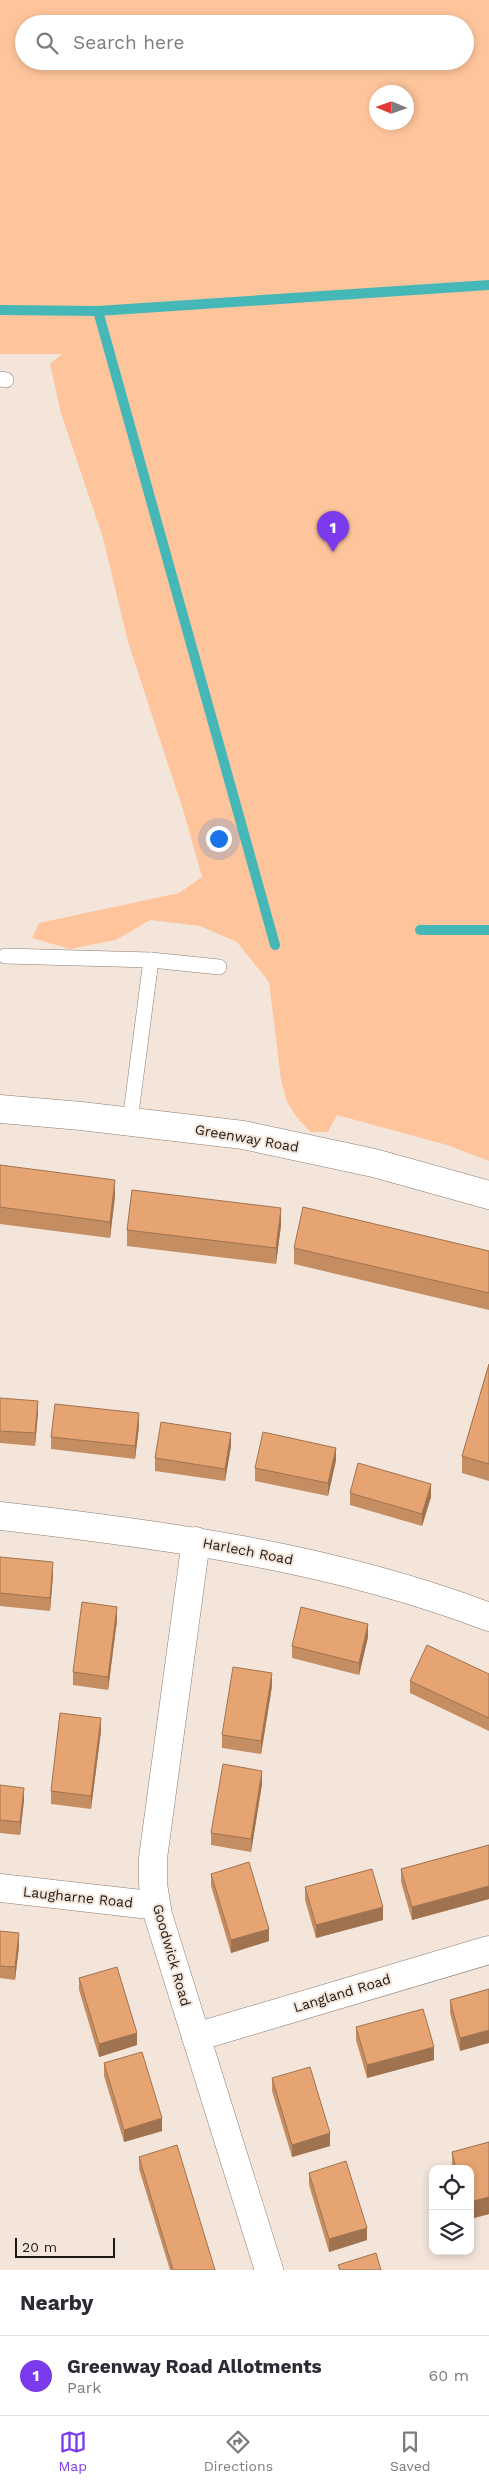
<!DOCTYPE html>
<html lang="en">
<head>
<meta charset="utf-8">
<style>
	:root { --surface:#fff; --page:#f7f7f7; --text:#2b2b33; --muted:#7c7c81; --line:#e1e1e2; --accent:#7c3aed }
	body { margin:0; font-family:"Work Sans",sans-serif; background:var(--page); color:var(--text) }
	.controls { position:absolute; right:15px; bottom:15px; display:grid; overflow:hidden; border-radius:10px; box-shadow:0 2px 8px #0003 }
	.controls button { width:45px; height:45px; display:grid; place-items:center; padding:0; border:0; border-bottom:1px solid var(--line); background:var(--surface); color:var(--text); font:25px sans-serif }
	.compass { position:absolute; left:369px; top:85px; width:45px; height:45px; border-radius:50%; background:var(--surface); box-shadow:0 2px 8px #0003; rotate:272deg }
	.scale { position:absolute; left:15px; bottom:12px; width:100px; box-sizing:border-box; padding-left:5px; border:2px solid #1e1915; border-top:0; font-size:14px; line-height:18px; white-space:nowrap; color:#1e1915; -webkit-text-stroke:4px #f4e5da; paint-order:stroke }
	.you { position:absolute; left:218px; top:838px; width:18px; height:18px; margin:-12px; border:4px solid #fff; border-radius:50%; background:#1a73e8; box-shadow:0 0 0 8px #1a73e833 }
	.badge { display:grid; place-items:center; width:32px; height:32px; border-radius:50%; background:var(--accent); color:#fff; font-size:16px; font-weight:700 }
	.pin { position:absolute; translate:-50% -41px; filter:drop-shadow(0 1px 2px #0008) }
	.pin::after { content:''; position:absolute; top:26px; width:18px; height:15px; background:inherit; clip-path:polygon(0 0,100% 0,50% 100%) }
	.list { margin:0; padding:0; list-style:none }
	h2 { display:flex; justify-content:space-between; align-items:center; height:65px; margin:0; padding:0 20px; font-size:21px }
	h2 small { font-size:16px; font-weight:400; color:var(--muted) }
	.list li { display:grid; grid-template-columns:32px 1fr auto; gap:15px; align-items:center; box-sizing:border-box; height:80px; padding:0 20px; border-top:1px solid var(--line) }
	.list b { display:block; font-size:19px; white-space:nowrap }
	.list p { margin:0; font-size:16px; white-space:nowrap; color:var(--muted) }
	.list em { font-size:16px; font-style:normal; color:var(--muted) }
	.icon { flex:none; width:28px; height:28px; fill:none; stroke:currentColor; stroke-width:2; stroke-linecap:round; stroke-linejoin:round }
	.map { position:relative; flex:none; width:489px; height:2270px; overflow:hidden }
	.search { position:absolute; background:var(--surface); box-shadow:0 2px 8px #0003; left:15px; right:15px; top:15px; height:55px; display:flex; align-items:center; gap:12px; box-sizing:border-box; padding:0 18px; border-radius:28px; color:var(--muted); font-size:19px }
	.sheet { height:145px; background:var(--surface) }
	nav { display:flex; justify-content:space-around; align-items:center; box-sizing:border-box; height:70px; border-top:1px solid var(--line); background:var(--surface); font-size:14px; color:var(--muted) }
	nav a { display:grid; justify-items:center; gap:2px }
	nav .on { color:var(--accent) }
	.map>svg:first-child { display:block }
</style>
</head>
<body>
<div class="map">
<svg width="489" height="2270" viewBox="0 0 489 2270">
	<rect width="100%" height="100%" fill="#f4e5da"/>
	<path fill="#fec59c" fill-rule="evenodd" d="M0,0H489V1161L447,1145L337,1115L328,1132H311L298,1119L287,1102L281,1080L269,982L237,942L200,926L150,920L116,940L70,949L32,938L39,923L179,893L202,877L184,813L128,642L103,538L61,413L50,364L62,354H0ZM24,24H465V61H24ZM406,92V122H376V92Z"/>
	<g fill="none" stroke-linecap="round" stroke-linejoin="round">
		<g stroke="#45b7b7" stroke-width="10">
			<polyline points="0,310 98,311 489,285"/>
			<polyline points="98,311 275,945"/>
			<polyline points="420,930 489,930"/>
		</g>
		<defs>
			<g id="lane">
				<polyline points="0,379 6,380"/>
				<polyline points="5,956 151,960 219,967"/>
				<polyline points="130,1121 151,960"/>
			</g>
			<g id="street">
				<path d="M0,1516C166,1535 332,1557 489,1617"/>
				<polyline points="196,1541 153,1858 153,1884 158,1915 269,2270"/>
				<polyline points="0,1888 141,1904 155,1901"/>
				<polyline points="196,2037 489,1950"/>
			</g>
			<polyline id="secondary" points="0,1109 81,1116 243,1135 374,1163 489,1195"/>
		</defs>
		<use href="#lane" stroke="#8b7d73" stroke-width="16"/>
		<use href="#street" stroke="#8b7d73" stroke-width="29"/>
		<use href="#secondary" stroke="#8b7d73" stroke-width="29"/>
		<use href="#lane" stroke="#fff" stroke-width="15"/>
		<use href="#street" stroke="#fff" stroke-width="28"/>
		<use href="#secondary" stroke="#fff" stroke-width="28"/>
	</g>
	<g fill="#c58d62">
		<polygon points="0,1165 115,1196 110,1238 0,1224"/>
		<polygon points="281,1225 276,1264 127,1246 127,1230"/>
		<polygon points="294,1248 489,1251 489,1310 294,1264"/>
		<polygon points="489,1364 489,1481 462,1473 462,1456"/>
		<polygon points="0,1398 38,1413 35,1446 0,1443"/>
		<polygon points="139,1426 135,1459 51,1449 51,1437"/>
		<polygon points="231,1446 225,1481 155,1471 155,1458"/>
		<polygon points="336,1460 328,1496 255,1481 255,1468"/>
		<polygon points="350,1493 431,1497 422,1526 350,1505"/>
		<polygon points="0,1557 53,1575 50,1611 0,1606"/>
		<polygon points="117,1620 108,1690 73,1685 73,1672"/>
		<polygon points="368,1637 359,1675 292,1658 292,1646"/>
		<polygon points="489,1674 489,1731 410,1693 410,1681"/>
		<polygon points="272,1686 261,1754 222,1748 222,1735"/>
		<polygon points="101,1731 91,1809 51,1804 51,1791"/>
		<polygon points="262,1784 251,1852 211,1845 211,1833"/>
		<polygon points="0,1785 24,1800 20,1835 0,1833"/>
		<polygon points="489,1845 489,1899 412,1920 401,1882 401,1869"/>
		<polygon points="211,1874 269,1941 231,1953 211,1886"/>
		<polygon points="305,1887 383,1920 316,1938 305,1900"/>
		<polygon points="0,1931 19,1946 15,1980 0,1978"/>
		<polygon points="79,1978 137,2045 99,2057 79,1990"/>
		<polygon points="489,1989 460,2051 450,2013 450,2000"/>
		<polygon points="356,2027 434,2060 367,2078 356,2040"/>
		<polygon points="104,2063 162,2131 124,2142 104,2076"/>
		<polygon points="272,2078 330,2146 292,2157 272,2091"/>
		<polygon points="489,2142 489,2214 470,2219 470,2169 452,2169 452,2152"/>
		<polygon points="139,2157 215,2270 170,2270 139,2169"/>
		<polygon points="309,2173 367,2240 329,2252 309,2185"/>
	</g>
	<g fill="#a07350">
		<polygon points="115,1180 115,1196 110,1238 110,1222"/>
		<polygon points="281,1208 281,1225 276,1264 276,1248"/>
		<polygon points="38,1401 38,1413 35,1446 35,1433"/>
		<polygon points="139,1413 139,1426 135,1459 135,1446"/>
		<polygon points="231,1433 231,1446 225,1481 225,1469"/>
		<polygon points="336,1448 336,1460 328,1496 328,1483"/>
		<polygon points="431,1484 431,1497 422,1526 422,1514"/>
		<polygon points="53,1562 53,1575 50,1611 50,1598"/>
		<polygon points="117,1607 117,1620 108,1690 108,1677"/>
		<polygon points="368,1624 368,1637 359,1675 359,1663"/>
		<polygon points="272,1673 272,1686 261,1754 261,1741"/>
		<polygon points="101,1718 101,1731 91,1809 91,1796"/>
		<polygon points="262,1771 262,1784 251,1852 251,1839"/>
		<polygon points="24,1788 24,1800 20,1835 20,1822"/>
		<polygon points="489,1886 489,1899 412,1920 412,1907"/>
		<polygon points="383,1907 383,1920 316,1938 316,1925"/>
		<polygon points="269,1929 269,1941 231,1953 231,1940"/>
		<polygon points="19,1933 19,1946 15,1980 15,1967"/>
		<polygon points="489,2030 489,2043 460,2051 460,2038"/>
		<polygon points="137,2033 137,2045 99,2057 99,2044"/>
		<polygon points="434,2047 434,2060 367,2078 367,2065"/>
		<polygon points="162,2118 162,2131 124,2142 124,2130"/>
		<polygon points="330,2133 330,2146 292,2157 292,2145"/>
		<polygon points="489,2197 489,2214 470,2219 470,2202"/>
		<polygon points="367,2228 367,2240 329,2252 329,2239"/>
	</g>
	<g fill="#e5a472" stroke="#a07350">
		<polygon points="0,1165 115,1180 110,1222 0,1207"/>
		<polygon points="132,1190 281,1208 276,1248 127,1230"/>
		<polygon points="303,1207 489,1251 489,1293 294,1248"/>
		<polygon points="489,1364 489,1464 462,1456"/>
		<polygon points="0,1398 38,1401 35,1433 0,1431"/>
		<polygon points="55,1404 139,1413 135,1446 51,1437"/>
		<polygon points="161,1422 231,1433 225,1469 155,1458"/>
		<polygon points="263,1432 336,1448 328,1483 255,1468"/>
		<polygon points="358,1463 431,1484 422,1514 350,1493"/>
		<polygon points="0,1557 53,1562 50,1598 0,1593"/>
		<polygon points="82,1602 117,1607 108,1677 73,1672"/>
		<polygon points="301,1607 368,1624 359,1663 292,1646"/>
		<polygon points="427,1645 489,1674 489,1718 410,1681"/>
		<polygon points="233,1667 272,1673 261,1741 222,1735"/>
		<polygon points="60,1713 101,1718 91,1796 51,1791"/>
		<polygon points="223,1764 262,1771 251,1839 211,1833"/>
		<polygon points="0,1785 24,1788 20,1822 0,1820"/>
		<polygon points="489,1845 489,1886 412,1907 401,1869"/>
		<polygon points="249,1862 269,1929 231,1940 211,1874"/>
		<polygon points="372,1869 383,1907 316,1925 305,1887"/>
		<polygon points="0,1931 19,1933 15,1967 0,1966"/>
		<polygon points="117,1967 137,2033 99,2044 79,1978"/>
		<polygon points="489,1989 489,2030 460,2038 450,2000"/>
		<polygon points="423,2009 434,2047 367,2065 356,2027"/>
		<polygon points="142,2052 162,2118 124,2130 104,2063"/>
		<polygon points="310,2067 330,2133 292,2145 272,2078"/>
		<polygon points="489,2142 489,2197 470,2202 470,2169 456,2169 452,2152"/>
		<polygon points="177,2145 215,2270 173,2270 139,2157"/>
		<polygon points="346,2161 367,2228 329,2239 309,2173"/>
		<polygon points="376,2253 381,2270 340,2270 338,2265"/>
	</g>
	<g text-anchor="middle" stroke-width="4" stroke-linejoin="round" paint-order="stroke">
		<g font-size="14" fill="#1e1915" stroke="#f4e5da">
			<text transform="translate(247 1138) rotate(10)" y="5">Greenway Road</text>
			<text transform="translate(248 1551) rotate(11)" y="5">Harlech Road</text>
			<text transform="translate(78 1897) rotate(6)" y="5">Laugharne Road</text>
			<text transform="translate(172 1955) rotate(74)" y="5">Goodwick Road</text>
			<text transform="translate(342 1993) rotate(-17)" y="5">Langland Road</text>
		</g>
	</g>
</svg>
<div class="controls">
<button><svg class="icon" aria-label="locate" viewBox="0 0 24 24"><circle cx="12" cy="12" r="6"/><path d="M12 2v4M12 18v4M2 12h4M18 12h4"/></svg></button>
<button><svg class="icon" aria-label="layers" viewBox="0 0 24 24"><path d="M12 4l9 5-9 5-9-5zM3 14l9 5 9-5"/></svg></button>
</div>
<svg class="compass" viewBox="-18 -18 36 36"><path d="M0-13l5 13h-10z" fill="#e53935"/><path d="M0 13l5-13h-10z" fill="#7c7c81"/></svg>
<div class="scale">20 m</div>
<div class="you"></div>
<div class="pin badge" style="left:333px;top:552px">1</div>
<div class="search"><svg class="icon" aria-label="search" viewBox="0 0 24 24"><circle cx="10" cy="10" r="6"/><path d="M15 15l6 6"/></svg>Search here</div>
</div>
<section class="sheet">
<h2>Nearby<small></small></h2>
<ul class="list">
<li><span class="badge">1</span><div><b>Greenway Road Allotments</b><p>Park</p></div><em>60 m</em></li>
</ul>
</section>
<nav>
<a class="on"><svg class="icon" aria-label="map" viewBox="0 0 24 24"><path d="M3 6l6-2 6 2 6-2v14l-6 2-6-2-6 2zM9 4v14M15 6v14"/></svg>Map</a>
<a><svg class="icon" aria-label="directions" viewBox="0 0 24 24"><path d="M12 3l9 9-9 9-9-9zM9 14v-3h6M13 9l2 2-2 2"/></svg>Directions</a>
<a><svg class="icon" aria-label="saved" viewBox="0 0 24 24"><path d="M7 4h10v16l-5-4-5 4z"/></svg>Saved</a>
</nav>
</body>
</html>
